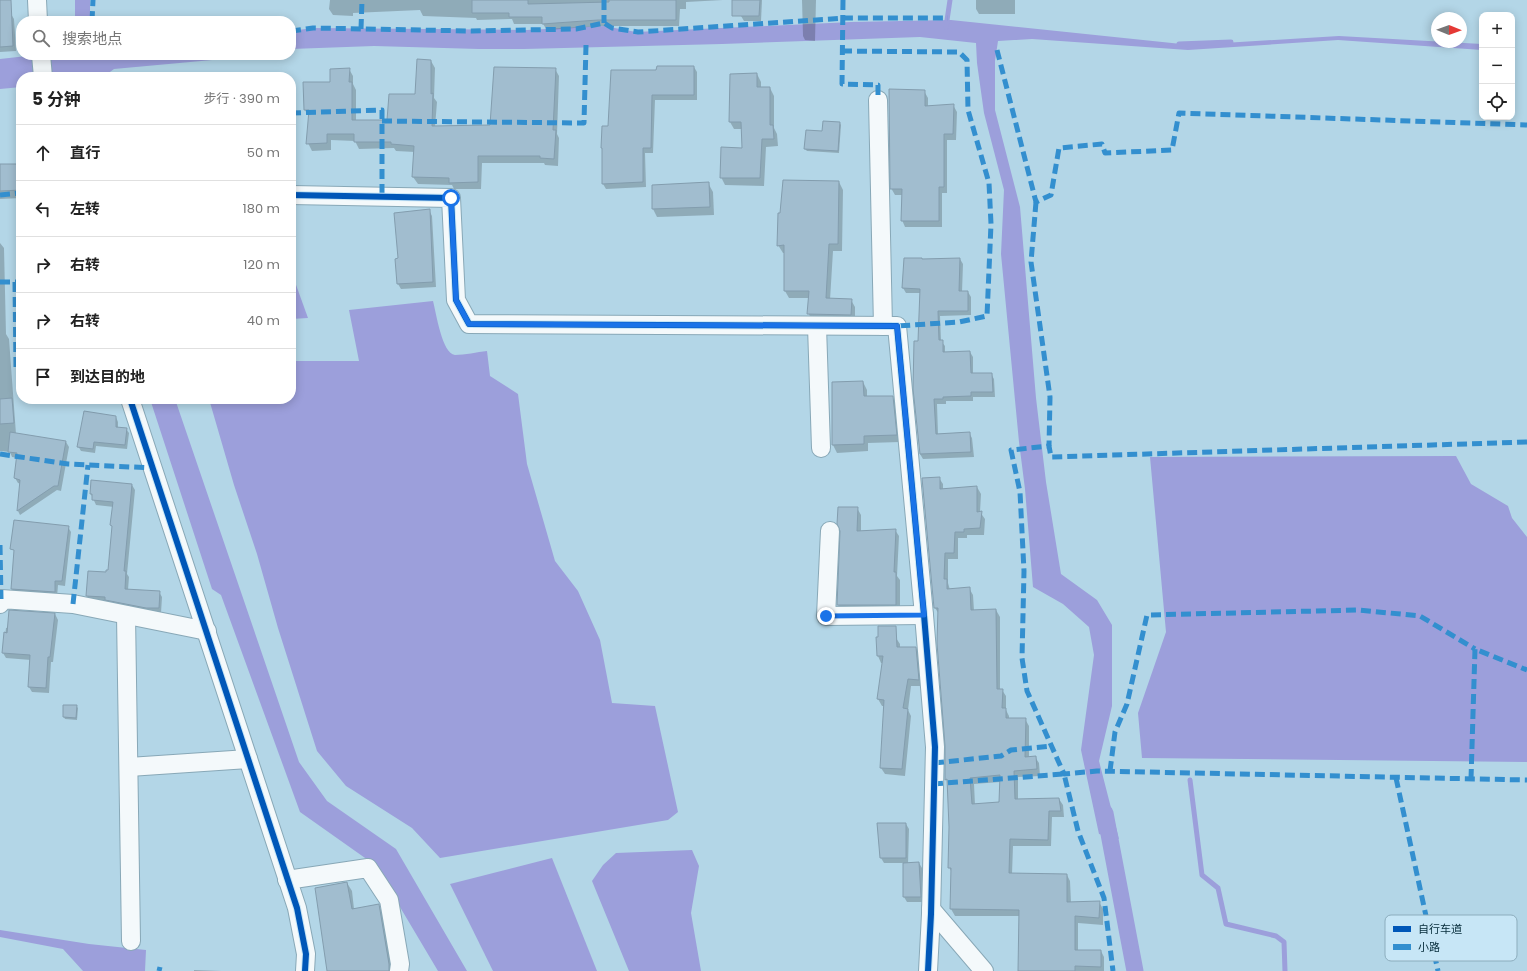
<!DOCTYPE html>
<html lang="zh">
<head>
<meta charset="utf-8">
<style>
	:root { --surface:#fff; --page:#f6f6f6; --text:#222; --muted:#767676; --line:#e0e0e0 }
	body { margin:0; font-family:Poppins,"Noto Sans SC",sans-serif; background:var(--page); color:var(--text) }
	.controls { position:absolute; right:12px; top:12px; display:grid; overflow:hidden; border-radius:8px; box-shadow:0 2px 10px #0003 }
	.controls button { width:36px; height:36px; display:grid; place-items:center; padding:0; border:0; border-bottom:1px solid var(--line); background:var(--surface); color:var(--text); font:20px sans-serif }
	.compass { position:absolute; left:1431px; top:12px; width:36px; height:36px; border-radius:50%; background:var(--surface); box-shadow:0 2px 10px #0003; rotate:91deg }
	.stop { position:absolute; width:12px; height:12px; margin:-9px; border:3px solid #1a73e8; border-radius:50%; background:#fff }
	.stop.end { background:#1a73e8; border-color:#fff; box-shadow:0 1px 4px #0008 }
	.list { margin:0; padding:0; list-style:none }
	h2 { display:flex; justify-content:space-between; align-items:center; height:52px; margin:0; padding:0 16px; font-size:17px }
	h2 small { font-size:13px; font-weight:400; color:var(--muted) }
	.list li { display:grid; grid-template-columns:26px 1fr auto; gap:12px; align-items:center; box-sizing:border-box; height:56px; padding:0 16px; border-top:1px solid var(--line) }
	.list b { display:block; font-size:15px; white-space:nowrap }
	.list em { font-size:13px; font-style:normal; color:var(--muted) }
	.icon { flex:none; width:22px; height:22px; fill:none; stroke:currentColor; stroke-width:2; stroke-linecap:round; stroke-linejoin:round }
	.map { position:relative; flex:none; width:1527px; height:971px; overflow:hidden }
	.search { position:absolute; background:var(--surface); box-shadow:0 2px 10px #0003; left:16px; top:16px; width:280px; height:44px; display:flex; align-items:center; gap:10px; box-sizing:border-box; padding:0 14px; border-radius:16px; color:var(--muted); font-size:15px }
	.panel { position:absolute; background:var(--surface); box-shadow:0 2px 10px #0003; left:16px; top:72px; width:280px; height:332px; border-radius:16px }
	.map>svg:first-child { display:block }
</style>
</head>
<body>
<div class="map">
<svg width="1527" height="971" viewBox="0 0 1527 971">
	<rect width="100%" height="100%" fill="#b3d6e7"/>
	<g fill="#9c9fdb">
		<rect x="75" y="0" width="15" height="21"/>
		<polygon points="951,20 1191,45 1339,36 1482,44 1482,50 1338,40 1188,50 1032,39 998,41 995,61 995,110 1020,207 1036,398 1046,482 1061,574 1097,600 1112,625 1112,706 1099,761 1119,839 1099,834 1081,750 1094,655 1089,627 1063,604 1033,587 1025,489 1019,442 1001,254 1004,190 984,113 977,63 976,43 920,37 722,44 524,49 479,49 374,46 291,49 291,31 313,28 527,30 604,26 636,32 851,22"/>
		<polygon points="36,55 252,55 223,59 114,69 103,77 21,77 21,87 0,89 0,59"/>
		<polygon points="291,271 308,318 291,319"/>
		<path d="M433,301C436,312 442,354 455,355C465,355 477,352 487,351L490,376L518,394L527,464L555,561L578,591L600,640L612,703L655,706L678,812L668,820L440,858L412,828L346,786L317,751L278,628L257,554L234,485L209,399H291V361H359L349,310Z"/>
		<polygon points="150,399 175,399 299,762 327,801 396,849 467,971 438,971 375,865 300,812 221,595 212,589"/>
		<polygon points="1456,456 1471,484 1508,506 1512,518 1527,537 1527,762 1142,758 1138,713 1166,632 1150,457"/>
		<polygon points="692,850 699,866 691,913 701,971 629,971 592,881 603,865 616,853"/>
		<polygon points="552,858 597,971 493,971 450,884"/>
		<polygon points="0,930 89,944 146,950 145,971 83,971 63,949 0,937"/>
	</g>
	<g fill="#0003" fill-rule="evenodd">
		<polygon points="330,0 723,0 686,2 686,9 680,9 679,26 602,26 547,30 543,24 514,24 512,19 477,20 476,18 423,16 420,10 353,13 353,16 333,15 329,9"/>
		<polygon points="742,0 762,0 761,21 744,21 741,16"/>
		<polygon points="802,0 816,0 815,41 805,40 803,36"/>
		<polygon points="976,0 1015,0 1015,14 979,14 976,9"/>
		<polygon points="11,14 14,19 16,51 0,52 0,15"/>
		<polygon points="431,61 435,68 434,98 437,102 435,127 491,126 555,69 559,76 557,134 559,138 558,166 545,165 544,163 482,163 481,189 454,189 452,185 418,184 413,177 415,152 396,151 394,148 359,149 355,141 331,140 331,150 312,151 308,143 309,117 305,110 331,83 349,69 353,76 353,84 356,90 356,121 388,121 416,95"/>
		<polygon points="694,67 697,72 697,100 655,100 653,153 645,153 646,187 606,189 603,184 603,150 602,147 609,127 657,71"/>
		<polygon points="757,74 761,82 761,88 770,88 774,96 774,128 777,134 778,146 766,147 764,186 725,185 721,177 743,149 742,129 734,129 730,122"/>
		<polygon points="924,91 928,98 928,107 953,105 957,112 956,140 947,140 947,193 942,193 942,227 905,227 902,220 903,195 895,195 891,188"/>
		<polygon points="840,123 841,125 839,153 807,151 805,149 823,132"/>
		<polygon points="0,165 19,165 21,167 21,198 0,199"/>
		<polygon points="839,182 843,190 842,251 833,251 830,300 851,300 855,307 855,322 813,321 808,313 809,298 789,298 785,291 785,253 783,253 778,245"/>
		<polygon points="708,183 713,192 714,215 657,217 653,209"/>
		<polygon points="429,210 432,216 436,287 401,289 398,284 396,259 399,259"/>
		<polygon points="0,243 4,248 6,334 9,339 16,434 66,442 69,447 61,491 57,490 20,515 18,511 21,484 18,483 15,478 18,458 12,457 10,452 0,451"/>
		<polygon points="905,259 922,260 960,259 963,264 962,292 968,292 971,297 971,315 940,316 941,341 945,346 945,353 970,352 973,357 973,374 991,374 994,379 995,397 973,397 973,401 946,401 946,404 937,404 938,434 969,433 972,438 974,457 923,459 920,454 919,342 920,293 906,293 903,288"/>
		<polygon points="863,382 867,390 867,397 892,397 897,405 900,442 868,443 868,451 837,453 833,445 833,383"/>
		<polygon points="116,417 118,422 118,428 126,429 129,433 127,449 96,446 95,453 81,451 78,446"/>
		<path d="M939,478L943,484V489L977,487L981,494L980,512L985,519L984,535H967V538H958V559H948V583L950,590L969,588L973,595L974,611L996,610L1000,617V690H1002L1006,696V710L1009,716V719H1025L1029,726V757H1035L1039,763L1040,776L1018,777V800L1059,799L1063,805L1064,817H1052L1051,846H1013L1012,874L1067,875L1070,881L1071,903L1099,902L1103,909V925L1078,923V951H1101L1104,957V971H1019L1020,916H955L951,909L952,873L949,867L950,827L949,785L946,779V746L939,614L935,608ZM1000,782V803L975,805L974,784Z"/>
		<polygon points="132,485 135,490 127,574 129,577 128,590 159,592 162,597 161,613 90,601 87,596 109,571 113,528 111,525 114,507 96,505 91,494"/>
		<polygon points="857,508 861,515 861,531 895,530 899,536 897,576 900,580 900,611 842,612 838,605 842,531"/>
		<polygon points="68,527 71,532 65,586 58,585 57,597 15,594 12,589"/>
		<polygon points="55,614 58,620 53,662 51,662 49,693 32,692 29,687 31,660 6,658 3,653 6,628"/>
		<polygon points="896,638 900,644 900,648 916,648 919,655 922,686 911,686 908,710 911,716 905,776 885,774 881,768 884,706 882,706 878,699 883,663 881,663 878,656"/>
		<polygon points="64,706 76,706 78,708 77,720 65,719 64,717"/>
		<polygon points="906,824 909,829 908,864 919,863 922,868 923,902 907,902 904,897 904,863 884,863 881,858"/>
		<polygon points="347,883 352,891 354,909 378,905 383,913 392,971 328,971"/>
		<polygon points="194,970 222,971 194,971"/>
	</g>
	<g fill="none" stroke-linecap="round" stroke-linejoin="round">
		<g stroke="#9c9fdb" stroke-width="5">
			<polyline points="946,27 950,0"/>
			<polyline points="1179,44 1231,42"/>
			<polyline points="1190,780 1202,875 1218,888 1226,924 1276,936 1284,942 1285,971"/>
		</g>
		<polyline stroke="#9c9fdb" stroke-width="17" points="1105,813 1135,971"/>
	</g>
	<g fill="#a1bdcf" stroke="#839dae" fill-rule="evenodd">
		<polygon points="0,0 11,0 13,46 0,47"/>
		<polygon points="472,0 528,0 528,4 609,2 609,0 676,0 676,20 598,20 542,24 542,17 509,17 509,13 472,13"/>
		<polygon points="732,0 760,0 759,16 732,16"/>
		<polygon points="417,59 431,60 431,94 433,93 432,126 490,125 494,67 556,68 553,130 556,130 554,159 540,158 540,156 478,156 478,182 449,183 449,178 412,177 414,146 391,144 391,142 354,142 354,134 327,134 327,143 306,144 309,110 304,110 303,82 330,82 330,69 350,68 349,82 352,82 352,120 387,120 389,94 415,94"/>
		<polygon points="657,66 694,66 694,95 652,95 651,148 643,148 643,182 602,184 602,148 601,148 602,126 608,126 611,70 656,70"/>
		<polygon points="757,73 757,87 770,87 770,125 773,125 774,139 762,139 760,178 720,178 721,147 742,148 741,122 729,122 730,74"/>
		<polygon points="889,89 925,90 925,106 954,104 953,134 944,134 944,187 939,187 939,221 901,221 902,189 890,189"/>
		<polygon points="823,121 840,122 838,151 804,149 806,130 822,131"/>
		<polygon points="0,164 20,164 21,190 0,191"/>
		<polygon points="783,180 839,181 838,244 829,244 826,298 852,299 851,315 807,314 809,291 784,291 784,245 777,246 778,213 780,213"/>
		<polygon points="709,182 710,207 652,209 652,185"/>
		<polygon points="430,209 433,282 397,284 395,259 398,258 394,213"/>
		<polygon points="904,258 922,258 922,259 960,258 959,291 968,291 968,311 938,311 939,340 943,340 943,352 970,351 971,373 992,373 993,392 971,392 971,396 943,397 943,399 934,399 936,434 970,432 971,452 920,454 913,389 914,341 918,341 920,289 902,288"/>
		<polygon points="863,381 864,396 893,396 897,435 864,436 864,444 832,445 832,382"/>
		<polygon points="12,398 14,423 0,424 0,399"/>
		<polygon points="84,411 116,416 116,427 127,428 125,445 94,442 93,449 77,447"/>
		<polygon points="10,432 66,441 58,486 54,486 17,511 20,480 14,478 17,453 8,452"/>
		<path d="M940,477V489L977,486V512L982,511L980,528L964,529V532H955L954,553H945L944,579H947V589L970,587L971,610L996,609L997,689H1003L1002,708H1006V718H1026L1025,757L1036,756L1037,769L1014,771L1015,799L1059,798L1061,811H1049L1048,840L1010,839L1009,873L1067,874V902L1100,901L1099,918L1075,916V950H1101V967L1075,966V971H1018L1019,910L950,909L951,868H948L949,827L947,779L945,780V746L937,643L938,608H934L922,478ZM1000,775L999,802L972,804L970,778Z"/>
		<polygon points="91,480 132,484 124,571 126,571 125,589 160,591 159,608 146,608 105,600 105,597 86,596 88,571 106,572 106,570 108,570 112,526 110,525 113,502 92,500 92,494 90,494"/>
		<polygon points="838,507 858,507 857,531 896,529 894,572 896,572 896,605 837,605 840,531 837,524"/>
		<polygon points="14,520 69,526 62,581 55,581 55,592 11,589 14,550 10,549"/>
		<polygon points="9,610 55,613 50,657 48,657 46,688 28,687 30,655 2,653 4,632 7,633"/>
		<polygon points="878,626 896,626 897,647 916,647 919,680 908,679 903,708 908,709 902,769 880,768 884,700 877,699 883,656 877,656 876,637 878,637"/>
		<polygon points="63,705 77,705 76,718 63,717"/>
		<polygon points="877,823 906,823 906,858 880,858"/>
		<polygon points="919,862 921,897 903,897 903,863"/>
		<polygon points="347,882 352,909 379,904 389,964 389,971 327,971 315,888"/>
	</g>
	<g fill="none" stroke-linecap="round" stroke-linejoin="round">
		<defs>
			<g id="minor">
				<polyline points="37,0 38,21"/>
				<polyline points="41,55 43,77"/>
				<polyline points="878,100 883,326"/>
				<polyline points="291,195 451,198 456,300 469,324 897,326 924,615 935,747 931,914 928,971"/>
				<polyline points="817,326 821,448"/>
				<polyline points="130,399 297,908 306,954 305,971"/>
				<polyline points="830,531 826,616 924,615"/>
				<polyline points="0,604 1,599 73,604 207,631"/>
				<polyline points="126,615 131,941"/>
				<polyline points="129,767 248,759"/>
				<polyline points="287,880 368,868 389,900 400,964 399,971"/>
				<polyline points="931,909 984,971"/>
			</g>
		</defs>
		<use href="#minor" stroke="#88a8b7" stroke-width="20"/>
		<use href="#minor" stroke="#f4f9fb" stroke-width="18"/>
		<g stroke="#338fcf" stroke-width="5" stroke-dasharray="10 5" stroke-linecap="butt">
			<polyline points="604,0 604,23"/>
			<polyline points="843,0 842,84 878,85 878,100"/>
			<polyline points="92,21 93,0"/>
			<polyline points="361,29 362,0"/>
			<polyline points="291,31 313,28 472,31 576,29 604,23 612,28 638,32 845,18 948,18"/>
			<polyline points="997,50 1036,202 1051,195 1059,148 1102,144 1105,153 1172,150 1179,113 1527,125"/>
			<polyline points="842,51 959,52 967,60 968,110 989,183 991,224 987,316 959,322 897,326"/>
			<polyline points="109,55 113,55"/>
			<polyline points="291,113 382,110 382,196"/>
			<polyline points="382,121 584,123 586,45"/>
			<polyline points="0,195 21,193"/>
			<polyline points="1036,202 1031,262 1050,397 1049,446"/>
			<polyline points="0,282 21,282"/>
			<polyline points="15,282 16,368"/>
			<polyline points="1527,442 1051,457 1049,446 1011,450 1020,492 1024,571 1022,658 1027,691 1064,774 1097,771 1527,780"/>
			<polyline points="0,454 68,464 153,468"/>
			<polyline points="0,545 1,599"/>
			<polyline points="73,604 88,465"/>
			<polyline points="934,763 1001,756 1011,750 1051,746"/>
			<polyline points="1110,771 1115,732 1127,704 1147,615 1359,610 1420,616 1475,649"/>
			<polyline points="1396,778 1438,971"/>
			<polyline points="1471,779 1475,649 1527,670"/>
			<polyline points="933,784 1064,774 1078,831 1104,898 1113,971"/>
			<polyline points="159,971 160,967"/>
		</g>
		<defs>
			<g id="cycleway">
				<polyline points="291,195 451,198 456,300 469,324 897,326 924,615 935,747 931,914 928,971"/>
				<polyline points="130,399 297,908 306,954 305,971"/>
			</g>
		</defs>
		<use href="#cycleway" stroke="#c7e6f6" stroke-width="8"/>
		<use href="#cycleway" stroke="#0057b8" stroke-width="6"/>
	</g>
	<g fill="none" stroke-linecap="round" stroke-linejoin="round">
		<polyline stroke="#1a73e8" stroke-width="5" points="451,198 456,300 469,324 897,326 924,615 826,616"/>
	</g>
	<rect x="1385" y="915" width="132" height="46" rx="6" fill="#c7e6f6" stroke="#8cadbd" stroke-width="1"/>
	<rect x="1393" y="926" width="18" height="6" fill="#0057b8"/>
	<rect x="1393" y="944" width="18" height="6" fill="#338fcf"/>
	<g font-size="11" fill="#032937">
		<text x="1418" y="933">自行车道</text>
		<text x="1418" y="951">小路</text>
	</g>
</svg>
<div class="controls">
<button>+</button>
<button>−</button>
<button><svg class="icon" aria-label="locate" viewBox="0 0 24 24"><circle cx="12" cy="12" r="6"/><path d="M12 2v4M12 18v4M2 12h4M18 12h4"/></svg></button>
</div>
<svg class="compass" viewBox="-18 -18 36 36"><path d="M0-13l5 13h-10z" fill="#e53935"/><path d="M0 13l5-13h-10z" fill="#767676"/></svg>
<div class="stop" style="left:451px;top:198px"></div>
<div class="stop end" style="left:826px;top:616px"></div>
<div class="search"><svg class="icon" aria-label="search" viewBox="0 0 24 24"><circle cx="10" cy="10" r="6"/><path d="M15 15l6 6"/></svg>搜索地点</div>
<section class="panel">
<h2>5 分钟<small>步行 · 390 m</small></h2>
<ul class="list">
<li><svg class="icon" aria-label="ahead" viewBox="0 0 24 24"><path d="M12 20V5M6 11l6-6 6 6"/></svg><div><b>直行</b></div><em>50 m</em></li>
<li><svg class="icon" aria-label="left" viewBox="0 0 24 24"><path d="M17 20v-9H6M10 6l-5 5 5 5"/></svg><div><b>左转</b></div><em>180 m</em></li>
<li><svg class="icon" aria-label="right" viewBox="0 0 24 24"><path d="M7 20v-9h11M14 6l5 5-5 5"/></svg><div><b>右转</b></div><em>120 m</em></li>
<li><svg class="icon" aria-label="right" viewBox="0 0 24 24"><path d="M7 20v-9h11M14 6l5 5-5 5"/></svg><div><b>右转</b></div><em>40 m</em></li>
<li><svg class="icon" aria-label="arrive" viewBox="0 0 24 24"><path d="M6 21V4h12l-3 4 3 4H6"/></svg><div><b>到达目的地</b></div></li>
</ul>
</section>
</div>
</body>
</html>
